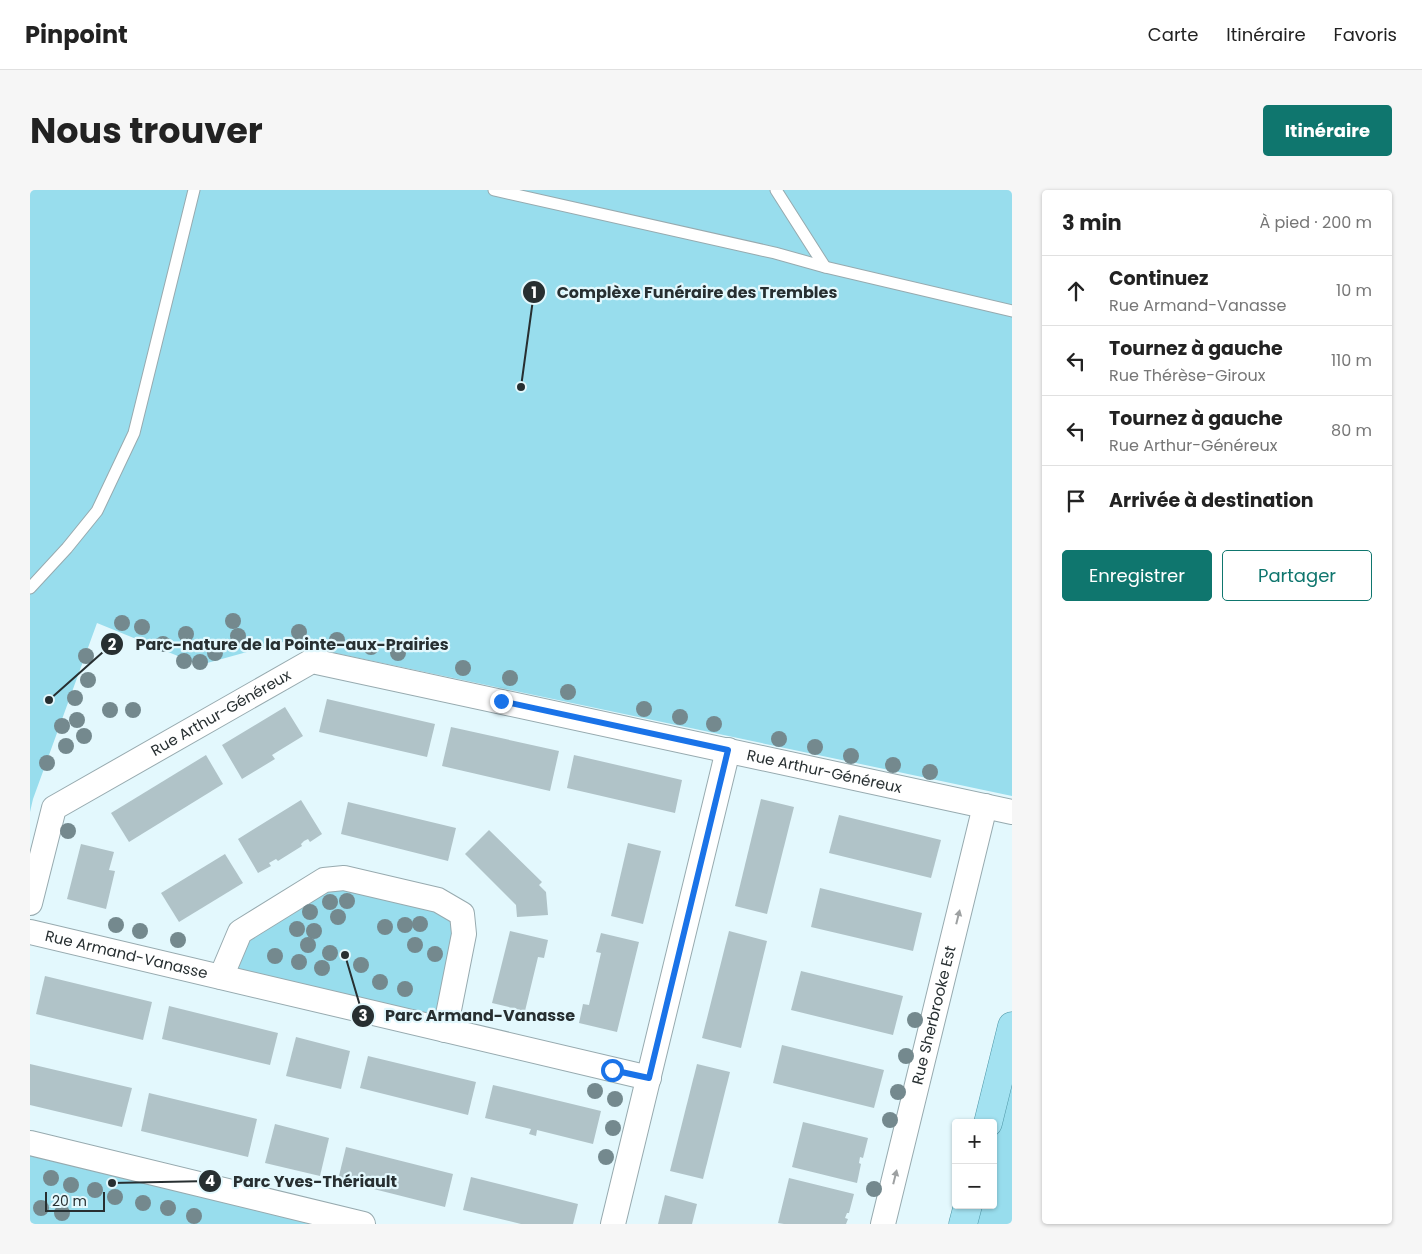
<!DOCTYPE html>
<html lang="fr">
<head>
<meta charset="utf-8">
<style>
	:root { --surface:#fff; --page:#f6f6f6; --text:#222; --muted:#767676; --line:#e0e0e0; --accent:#0f766e }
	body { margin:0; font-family:Poppins,sans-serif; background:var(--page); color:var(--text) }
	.controls { position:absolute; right:15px; bottom:15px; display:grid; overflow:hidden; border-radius:5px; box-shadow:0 1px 4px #0004 }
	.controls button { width:45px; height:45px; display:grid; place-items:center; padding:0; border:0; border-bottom:1px solid var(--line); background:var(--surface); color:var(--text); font:25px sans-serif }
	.scale { position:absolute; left:15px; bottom:12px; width:60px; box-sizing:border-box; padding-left:5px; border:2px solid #272f31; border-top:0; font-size:14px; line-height:18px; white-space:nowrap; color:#272f31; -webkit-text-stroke:4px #e3f8fd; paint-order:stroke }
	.stop { position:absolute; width:15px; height:15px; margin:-11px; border:4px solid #1a73e8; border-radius:50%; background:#fff }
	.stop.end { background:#1a73e8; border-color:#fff; box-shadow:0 1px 5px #0008 }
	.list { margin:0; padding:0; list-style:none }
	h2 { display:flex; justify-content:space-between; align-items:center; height:65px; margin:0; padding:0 20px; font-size:21px }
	h2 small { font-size:16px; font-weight:400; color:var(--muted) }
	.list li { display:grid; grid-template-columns:32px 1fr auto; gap:15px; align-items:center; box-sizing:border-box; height:70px; padding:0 20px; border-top:1px solid var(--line) }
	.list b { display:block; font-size:19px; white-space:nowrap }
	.list p { margin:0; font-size:16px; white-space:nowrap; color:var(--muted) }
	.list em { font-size:16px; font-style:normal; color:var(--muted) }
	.actions { display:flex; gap:10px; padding:15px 20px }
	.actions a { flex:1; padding:11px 0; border:1px solid var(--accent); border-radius:5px; text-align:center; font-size:18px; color:var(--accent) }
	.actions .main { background:var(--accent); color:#fff }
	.icon { flex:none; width:28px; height:28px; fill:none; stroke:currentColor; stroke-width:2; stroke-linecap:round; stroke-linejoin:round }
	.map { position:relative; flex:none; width:982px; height:1034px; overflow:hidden; border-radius:5px }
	header { display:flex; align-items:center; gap:30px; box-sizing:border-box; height:70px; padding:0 25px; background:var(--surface); border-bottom:1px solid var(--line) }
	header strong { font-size:24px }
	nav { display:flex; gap:28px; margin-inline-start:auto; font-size:18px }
	.intro { display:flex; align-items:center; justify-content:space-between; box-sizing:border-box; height:120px; padding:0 30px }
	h1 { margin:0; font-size:35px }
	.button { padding:12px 22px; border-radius:5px; background:var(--accent); color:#fff; font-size:18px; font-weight:700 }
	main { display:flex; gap:30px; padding:0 30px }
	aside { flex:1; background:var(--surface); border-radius:5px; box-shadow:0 1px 4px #0004 }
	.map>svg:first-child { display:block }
</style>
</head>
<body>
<header>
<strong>Pinpoint</strong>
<nav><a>Carte</a><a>Itinéraire</a><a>Favoris</a></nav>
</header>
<div class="intro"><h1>Nous trouver</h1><a class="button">Itinéraire</a></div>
<main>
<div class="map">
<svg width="982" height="1034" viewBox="0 0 982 1034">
	<rect width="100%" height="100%" fill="#e3f8fd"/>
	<g fill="#98dded">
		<polygon points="0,0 982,0 982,606 253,452 170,475 67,433 3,609 0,622"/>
		<polygon points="294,690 432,724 415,840 191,787 210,742"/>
		<polygon points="982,836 982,1034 933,1034 938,1015 963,1015 963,933"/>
		<polygon points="0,953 333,1034 0,1034"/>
	</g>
	<g fill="#b0c3c8">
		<polygon points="297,509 405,534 397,567 289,542"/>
		<polygon points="255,517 273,546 242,565 245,569 212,589 192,555"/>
		<polygon points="421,537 529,561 520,601 412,576"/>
		<polygon points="176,565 193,594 99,652 81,623"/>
		<polygon points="544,565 652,590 645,623 537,598"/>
		<polygon points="731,609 764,617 737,724 705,716"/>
		<polygon points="271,610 292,644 280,652 278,649 274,651 271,654 272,656 248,671 246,669 239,673 241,676 228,683 208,649"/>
		<polygon points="318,612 426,638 418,671 311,644"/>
		<polygon points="809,625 911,650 901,688 799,663"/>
		<polygon points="459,640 512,692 509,695 516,702 518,725 487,727 486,715 435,664"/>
		<polygon points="598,653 631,661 613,734 581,726"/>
		<polygon points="51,654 84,662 79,680 85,681 76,719 37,709"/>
		<polygon points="195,664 213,693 149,732 131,703"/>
		<polygon points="790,698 892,723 883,761 781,737"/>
		<polygon points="480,741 518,750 514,768 508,767 495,821 462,813"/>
		<polygon points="699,741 737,751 711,858 672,848"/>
		<polygon points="571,743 609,752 587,842 549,833 553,814 559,815 571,763 566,762"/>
		<polygon points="771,781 873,806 863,845 761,820"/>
		<polygon points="15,786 122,812 113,850 6,824"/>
		<polygon points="139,816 248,843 240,875 132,849"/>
		<polygon points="266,847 320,861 311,899 256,886"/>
		<polygon points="752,855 854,880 844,918 743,893"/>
		<polygon points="338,866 446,892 438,925 330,898"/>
		<polygon points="0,874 102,898 92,937 0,915"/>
		<polygon points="667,874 700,882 673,989 640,981"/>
		<polygon points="463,895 571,921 563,954 507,940 506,946 499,944 501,939 455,928"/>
		<polygon points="119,903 227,929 218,967 111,941"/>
		<polygon points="773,932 838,948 833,968 830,967 829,973 831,974 827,993 762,977"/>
		<polygon points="245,934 299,948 290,986 235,973"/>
		<polygon points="316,957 423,984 415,1017 308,990"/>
		<polygon points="441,987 548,1014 543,1034 491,1034 433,1020"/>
		<polygon points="759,988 824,1004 819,1023 817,1023 815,1028 818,1029 816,1034 754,1034 748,1033"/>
		<polygon points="635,1005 667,1014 662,1034 628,1034"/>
	</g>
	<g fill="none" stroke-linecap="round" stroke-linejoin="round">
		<defs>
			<g id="service">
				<polyline points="464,0 745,63 795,77 982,121"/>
				<polyline points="746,0 795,77"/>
				<polyline points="0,398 37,358 67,321 104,243 164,0"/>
			</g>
			<g id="minor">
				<path id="s1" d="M0,713L24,618L282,471L982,622"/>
				<path id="s2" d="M0,742L619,888"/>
				<polyline points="191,787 210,742 294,690 314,688 408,710 432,724 434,744 415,840"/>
				<polyline points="0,953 333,1034"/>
				<polyline points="583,1034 698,560"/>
				<path id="s3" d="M853,1034L955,616"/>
			</g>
			<g id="primary">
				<polyline points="958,933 982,836"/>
				<polyline points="933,1034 938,1015"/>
			</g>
		</defs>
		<use href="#service" stroke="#97aaaf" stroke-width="13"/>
		<use href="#minor" stroke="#97aaaf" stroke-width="26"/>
		<use href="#primary" stroke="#5097a7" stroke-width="29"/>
		<use href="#service" stroke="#fff" stroke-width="11"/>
		<use href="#minor" stroke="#fff" stroke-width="24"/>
		<use href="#primary" stroke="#a3e2f1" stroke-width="28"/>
	</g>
	<g fill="#74898e">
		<circle cx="203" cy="431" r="8"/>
		<circle cx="92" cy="433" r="8"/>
		<circle cx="112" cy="437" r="8"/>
		<circle cx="269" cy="442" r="8"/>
		<circle cx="156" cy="444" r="8"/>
		<circle cx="208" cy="446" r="8"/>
		<circle cx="307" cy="450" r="8"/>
		<circle cx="133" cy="454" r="8"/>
		<circle cx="341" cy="457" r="8"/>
		<circle cx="185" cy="463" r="8"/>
		<circle cx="368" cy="463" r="8"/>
		<circle cx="56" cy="466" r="8"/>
		<circle cx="154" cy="471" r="8"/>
		<circle cx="170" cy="472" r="8"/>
		<circle cx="433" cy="478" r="8"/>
		<circle cx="480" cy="488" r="8"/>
		<circle cx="58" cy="490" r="8"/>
		<circle cx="538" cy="502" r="8"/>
		<circle cx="45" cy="508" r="8"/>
		<circle cx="614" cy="519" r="8"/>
		<circle cx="80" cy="520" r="8"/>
		<circle cx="103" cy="520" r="8"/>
		<circle cx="650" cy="527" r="8"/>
		<circle cx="47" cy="530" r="8"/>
		<circle cx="684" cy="534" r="8"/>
		<circle cx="32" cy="536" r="8"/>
		<circle cx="54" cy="546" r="8"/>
		<circle cx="749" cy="549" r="8"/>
		<circle cx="36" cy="556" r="8"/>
		<circle cx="785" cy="557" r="8"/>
		<circle cx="821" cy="566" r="8"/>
		<circle cx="17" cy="573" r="8"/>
		<circle cx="863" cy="575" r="8"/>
		<circle cx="900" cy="582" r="8"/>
		<circle cx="38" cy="641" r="8"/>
		<circle cx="317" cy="711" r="8"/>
		<circle cx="300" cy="712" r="8"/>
		<circle cx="280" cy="722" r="8"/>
		<circle cx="308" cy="727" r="8"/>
		<circle cx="390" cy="734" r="8"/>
		<circle cx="86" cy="735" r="8"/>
		<circle cx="375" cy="735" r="8"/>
		<circle cx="355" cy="737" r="8"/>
		<circle cx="267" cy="739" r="8"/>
		<circle cx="110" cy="741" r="8"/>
		<circle cx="284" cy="741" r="8"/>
		<circle cx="148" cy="750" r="8"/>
		<circle cx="278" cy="755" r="8"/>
		<circle cx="385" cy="755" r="8"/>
		<circle cx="300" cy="763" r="8"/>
		<circle cx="405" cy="764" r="8"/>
		<circle cx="245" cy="766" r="8"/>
		<circle cx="269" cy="772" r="8"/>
		<circle cx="331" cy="775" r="8"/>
		<circle cx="292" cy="778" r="8"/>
		<circle cx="350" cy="792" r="8"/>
		<circle cx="375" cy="799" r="8"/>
		<circle cx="885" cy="830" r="8"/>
		<circle cx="876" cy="866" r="8"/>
		<circle cx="565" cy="901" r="8"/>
		<circle cx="868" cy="902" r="8"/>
		<circle cx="585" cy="909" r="8"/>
		<circle cx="860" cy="930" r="8"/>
		<circle cx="583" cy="938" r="8"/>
		<circle cx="576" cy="967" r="8"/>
		<circle cx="21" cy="988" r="8"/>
		<circle cx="41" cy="995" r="8"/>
		<circle cx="844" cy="999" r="8"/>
		<circle cx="65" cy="1000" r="8"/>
		<circle cx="85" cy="1007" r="8"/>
		<circle cx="113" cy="1013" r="8"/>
		<circle cx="11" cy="1018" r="8"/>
		<circle cx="138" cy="1018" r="8"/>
		<circle cx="32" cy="1023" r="8"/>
		<circle cx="164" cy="1026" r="8"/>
	</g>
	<defs><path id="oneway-solid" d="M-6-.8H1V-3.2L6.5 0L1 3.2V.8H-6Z" transform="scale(1.25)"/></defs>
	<g fill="#9ea1a2">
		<use href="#oneway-solid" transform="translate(928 727) rotate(-76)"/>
		<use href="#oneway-solid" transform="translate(865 987) rotate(-76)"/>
	</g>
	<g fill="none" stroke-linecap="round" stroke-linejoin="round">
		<polyline stroke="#1a73e8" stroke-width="6" points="471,511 698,560 619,888 582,880"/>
	</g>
	<g text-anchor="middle" stroke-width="4.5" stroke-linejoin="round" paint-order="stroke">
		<g font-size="15" fill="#272f31" stroke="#e3f8fd">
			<text dy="5" stroke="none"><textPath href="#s1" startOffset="290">Rue Arthur-Généreux</textPath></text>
			<text dy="5" stroke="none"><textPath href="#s1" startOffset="919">Rue Arthur-Généreux</textPath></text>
			<text dy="5" stroke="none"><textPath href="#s2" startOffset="99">Rue Armand-Vanasse</textPath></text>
			<text dy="5" stroke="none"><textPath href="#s3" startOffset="215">Rue Sherbrooke Est</textPath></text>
		</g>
	</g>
	<path fill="none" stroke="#272f31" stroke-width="2" d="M491 197L504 102M19 510L82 454M315 765L333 826M82 993L180 991"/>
	<g fill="#272f31" stroke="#e3f8fd" stroke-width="2">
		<circle cx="491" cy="197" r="5"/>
		<circle cx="19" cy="510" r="5"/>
		<circle cx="315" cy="765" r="5"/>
		<circle cx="82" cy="993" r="5"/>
		<circle cx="504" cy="102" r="12"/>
		<circle cx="82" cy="454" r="12"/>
		<circle cx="333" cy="826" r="12"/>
		<circle cx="180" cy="991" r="12"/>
	</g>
	<g font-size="15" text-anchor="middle" font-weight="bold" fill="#fff">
		<text x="504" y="108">1</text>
		<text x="82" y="460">2</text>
		<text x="333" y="831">3</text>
		<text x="180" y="996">4</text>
	</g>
	<g font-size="16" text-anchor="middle" font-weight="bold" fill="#272f31" stroke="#e3f8fd" stroke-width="4.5" stroke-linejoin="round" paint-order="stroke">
		<text x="667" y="108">Complèxe Funéraire des Trembles</text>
		<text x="262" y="460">Parc-nature de la Pointe-aux-Prairies</text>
		<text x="450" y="831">Parc Armand-Vanasse</text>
		<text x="285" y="997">Parc Yves-Thériault</text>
	</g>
</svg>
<div class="controls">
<button>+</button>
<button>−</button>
</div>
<div class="scale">20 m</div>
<div class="stop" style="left:582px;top:880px"></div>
<div class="stop end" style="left:471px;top:511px"></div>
</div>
<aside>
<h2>3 min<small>À pied · 200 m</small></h2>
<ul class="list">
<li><svg class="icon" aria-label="ahead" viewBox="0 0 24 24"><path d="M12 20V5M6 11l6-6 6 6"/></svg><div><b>Continuez</b><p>Rue Armand-Vanasse</p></div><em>10 m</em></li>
<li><svg class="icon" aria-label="left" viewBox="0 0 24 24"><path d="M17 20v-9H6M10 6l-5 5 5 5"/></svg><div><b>Tournez à gauche</b><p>Rue Thérèse-Giroux</p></div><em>110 m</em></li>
<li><svg class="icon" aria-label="left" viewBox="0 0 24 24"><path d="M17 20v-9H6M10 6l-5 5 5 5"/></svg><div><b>Tournez à gauche</b><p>Rue Arthur-Généreux</p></div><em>80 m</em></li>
<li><svg class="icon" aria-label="arrive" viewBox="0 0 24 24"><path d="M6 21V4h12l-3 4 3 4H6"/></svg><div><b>Arrivée à destination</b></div></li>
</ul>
<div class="actions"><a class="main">Enregistrer</a><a>Partager</a></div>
</aside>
</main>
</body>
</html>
